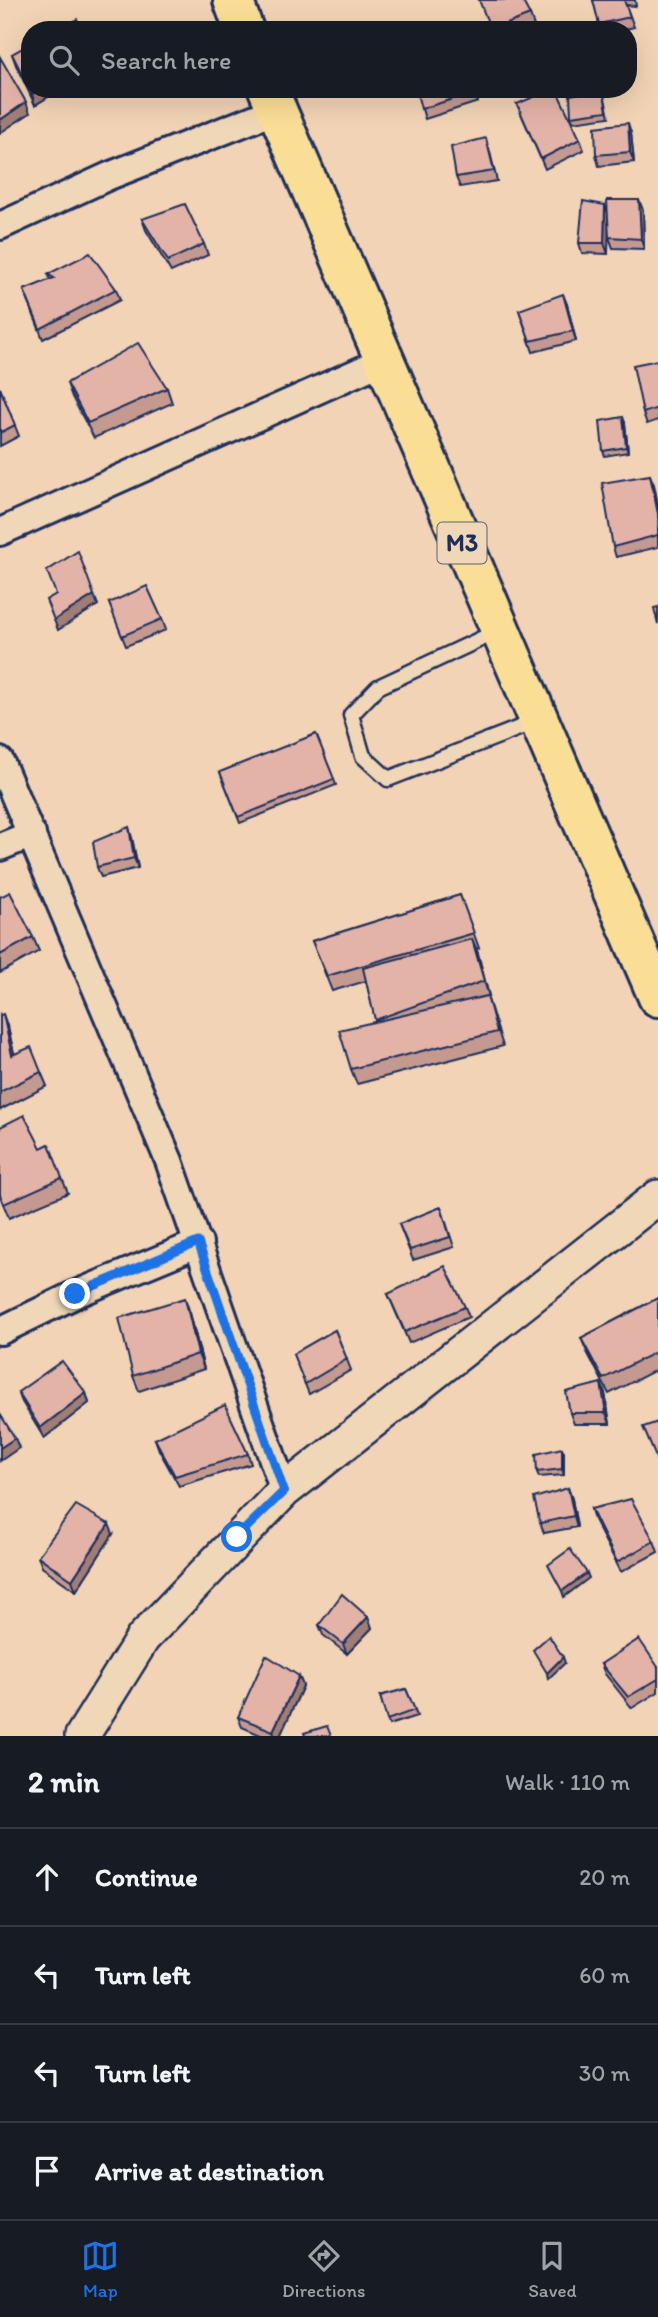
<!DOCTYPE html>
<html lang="en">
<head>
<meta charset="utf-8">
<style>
	:root { --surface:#171b24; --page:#20242c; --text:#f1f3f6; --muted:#9ea1a6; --line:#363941; --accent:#1a73e8 }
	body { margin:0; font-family:Itim,sans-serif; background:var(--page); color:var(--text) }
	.stop { position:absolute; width:21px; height:21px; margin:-16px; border:5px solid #1a73e8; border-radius:50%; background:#fff }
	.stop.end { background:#1a73e8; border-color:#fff; box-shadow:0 2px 7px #0008 }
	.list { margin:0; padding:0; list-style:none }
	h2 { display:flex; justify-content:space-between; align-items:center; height:91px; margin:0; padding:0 28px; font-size:30px }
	h2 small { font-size:23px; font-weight:400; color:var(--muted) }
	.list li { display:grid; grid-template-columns:46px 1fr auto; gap:21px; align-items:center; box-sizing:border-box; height:98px; padding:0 28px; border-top:2px solid var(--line) }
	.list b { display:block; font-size:26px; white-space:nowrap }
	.list em { font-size:23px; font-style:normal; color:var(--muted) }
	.icon { flex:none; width:38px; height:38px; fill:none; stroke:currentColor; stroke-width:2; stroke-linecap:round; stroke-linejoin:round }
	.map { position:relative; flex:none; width:658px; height:1736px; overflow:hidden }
	.search { position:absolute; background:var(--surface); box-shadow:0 7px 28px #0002; left:21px; right:21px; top:21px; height:77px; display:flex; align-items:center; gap:18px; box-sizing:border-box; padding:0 24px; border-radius:28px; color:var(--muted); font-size:26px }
	.sheet { height:483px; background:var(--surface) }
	nav { display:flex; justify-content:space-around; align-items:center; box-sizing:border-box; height:98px; border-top:2px solid var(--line); background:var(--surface); font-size:19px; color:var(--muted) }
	nav a { display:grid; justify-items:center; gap:4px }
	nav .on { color:var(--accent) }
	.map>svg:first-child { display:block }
</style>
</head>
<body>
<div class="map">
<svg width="658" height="1736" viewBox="0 0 658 1736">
	<rect width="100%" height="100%" fill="#f2d3b5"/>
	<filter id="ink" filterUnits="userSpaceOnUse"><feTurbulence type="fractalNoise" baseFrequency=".0143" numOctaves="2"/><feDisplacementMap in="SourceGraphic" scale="14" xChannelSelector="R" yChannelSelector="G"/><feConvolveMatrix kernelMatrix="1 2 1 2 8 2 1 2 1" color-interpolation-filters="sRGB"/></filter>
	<g filter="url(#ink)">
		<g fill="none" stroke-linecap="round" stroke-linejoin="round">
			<defs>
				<polyline id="service" points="498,631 378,687 351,715 363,756 388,779 537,721"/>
				<g id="minor">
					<polyline points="0,226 109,176 276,110"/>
					<polyline points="0,532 385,360"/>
					<polyline points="0,761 169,1161 284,1491"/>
					<polyline points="0,847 32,834"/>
					<polyline points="0,1331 76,1294 199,1243"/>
				</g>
				<polyline id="tertiary" points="82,1736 143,1638 284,1491 658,1197"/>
				<g id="primary">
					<polyline points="233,0 244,30"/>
					<polyline points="268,89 658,997"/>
				</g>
			</defs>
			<use href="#service" stroke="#1b2f5e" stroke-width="19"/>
			<use href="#minor" stroke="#1b2f5e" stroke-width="32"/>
			<use href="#tertiary" stroke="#1b2f5e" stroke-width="38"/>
			<use href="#primary" stroke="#1b2f5e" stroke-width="44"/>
			<use href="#service" stroke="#f0d7b7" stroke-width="14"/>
			<use href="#minor" stroke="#f0d7b7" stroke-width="26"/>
			<use href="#tertiary" stroke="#f0d7b7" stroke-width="33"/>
			<use href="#primary" stroke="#fbde96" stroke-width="38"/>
		</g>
		<g fill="#c49a90" stroke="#1b2f5e" stroke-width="2">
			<polygon points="593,0 635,0 636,6 626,5 634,27 622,30 601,30"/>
			<polygon points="530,15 534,26 523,30 490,30"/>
			<polygon points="12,54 30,89 61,89 35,105 16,65"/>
			<polygon points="416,89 475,89 478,102 425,119"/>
			<polygon points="603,89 609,117 573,122 571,116"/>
			<polygon points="517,104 580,139 584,150 545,169"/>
			<polygon points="631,133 634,162 599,166 596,155"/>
			<polygon points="489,148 497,181 460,187 456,177"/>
			<polygon points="605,205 607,212 643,210 644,249 613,248 609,237 608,229 608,254 582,253 579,243"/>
			<polygon points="142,219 204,244 208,255 171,272 146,230"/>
			<polygon points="48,274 116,289 120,300 43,339 24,290 50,280"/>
			<polygon points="567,304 576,341 533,352 519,310"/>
			<polygon points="658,360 658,420 647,424 643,413"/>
			<polygon points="67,383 167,388 172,403 94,438 72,397"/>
			<polygon points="0,388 19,436 0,446"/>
			<polygon points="625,423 628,452 605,456 603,451"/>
			<polygon points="654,485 658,505 658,547 616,557 613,547"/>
			<polygon points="109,603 162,619 166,630 126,646"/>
			<polygon points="316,734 336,785 240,823 220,772"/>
			<polygon points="132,838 138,868 101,877 97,867"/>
			<polygon points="460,895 479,948 476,949 489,996 487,996 503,1046 357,1084 351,1069 376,1022 366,981 332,991 312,941"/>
			<polygon points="0,897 33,937 39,951 0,973"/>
			<polygon points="0,1015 8,1028 14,1054 41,1072 47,1086 0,1110"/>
			<polygon points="0,1127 62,1178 68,1193 9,1218 0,1196"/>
			<polygon points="441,1207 454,1247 413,1260 399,1224"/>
			<polygon points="388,1294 465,1307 469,1317 409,1343"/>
			<polygon points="658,1298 658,1369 609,1394 587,1352 581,1338"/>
			<polygon points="190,1313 204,1369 139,1391 133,1376"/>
			<polygon points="335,1330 351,1370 309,1394 293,1354"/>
			<polygon points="601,1383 605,1393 610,1424 574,1424 570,1413"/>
			<polygon points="18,1392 86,1393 89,1403 44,1438 22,1402"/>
			<polygon points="155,1439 248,1454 251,1464 179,1486 159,1450"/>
			<polygon points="564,1453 564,1475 539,1477 537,1472"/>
			<polygon points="568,1488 572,1499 577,1527 544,1533 540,1523"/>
			<polygon points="591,1509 654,1541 658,1552 621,1572 594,1520"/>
			<polygon points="113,1534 76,1591 42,1567 38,1556"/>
			<polygon points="368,1617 372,1628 347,1654 323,1635 319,1625"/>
			<polygon points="601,1664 658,1667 658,1692 632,1708 605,1674"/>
			<polygon points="299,1676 303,1686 280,1736 263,1736 242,1727 238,1717"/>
			<polygon points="406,1689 417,1716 389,1725 380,1696"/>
		</g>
		<g fill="#a07d75" stroke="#1b2f5e" stroke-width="2">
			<polygon points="40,89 61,89 35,105 32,94"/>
			<polygon points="26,102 30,113 0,133 0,120"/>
			<polygon points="628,123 631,133 634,162 630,152"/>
			<polygon points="639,200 643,210 644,249 641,239"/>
			<polygon points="605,205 609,216 608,254 604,243"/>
			<polygon points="563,294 567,304 576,341 573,331"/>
			<polygon points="623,417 625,423 628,452 626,447"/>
			<polygon points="650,475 654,485 658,505 658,514"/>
			<polygon points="94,595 98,605 58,630 54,620"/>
			<polygon points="129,827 132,838 138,868 134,858"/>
			<polygon points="472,939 478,953 489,996 484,981"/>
			<polygon points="3,1014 8,1028 18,1069 12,1055"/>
			<polygon points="185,1298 190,1313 204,1369 198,1354"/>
			<polygon points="601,1383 605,1393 610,1424 606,1413"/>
			<polygon points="86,1393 89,1403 44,1438 40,1428"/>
			<polygon points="15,1438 19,1448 0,1461 0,1448"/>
			<polygon points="562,1448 564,1453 564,1475 562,1469"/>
			<polygon points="568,1488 572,1499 577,1527 574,1516"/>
			<polygon points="109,1524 113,1534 76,1591 72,1580"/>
			<polygon points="587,1573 589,1578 564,1597 562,1591"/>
			<polygon points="368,1617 372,1628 347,1654 343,1644"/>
			<polygon points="563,1657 565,1663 548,1679 547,1673"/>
			<polygon points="299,1676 303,1686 280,1736 275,1736 273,1731"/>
		</g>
		<g fill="#e4b3a7" stroke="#1b2f5e" stroke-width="2">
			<polygon points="479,0 522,0 530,15 491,30"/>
			<polygon points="593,0 624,0 630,17 599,24"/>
			<polygon points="77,19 83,30 57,30"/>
			<polygon points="30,44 30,89 40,89 32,94 12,54"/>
			<polygon points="0,57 26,102 0,120"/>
			<polygon points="416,89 474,89 475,92 421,109"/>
			<polygon points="552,89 556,89 580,139 541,159 517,104"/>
			<polygon points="603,89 607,111 571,116 570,95"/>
			<polygon points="628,123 630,152 596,155 595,127"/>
			<polygon points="486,138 494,171 456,177 451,147"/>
			<polygon points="607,200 639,200 641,239 609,237"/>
			<polygon points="583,201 605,205 604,243 579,243"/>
			<polygon points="185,204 204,244 168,261 142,219"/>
			<polygon points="90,253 116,289 40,329 24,290 54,278 48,274"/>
			<polygon points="563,294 573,331 530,341 519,310"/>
			<polygon points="138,343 167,388 88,423 67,383"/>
			<polygon points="658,360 658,408 643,413 633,365"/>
			<polygon points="0,388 15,425 0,433"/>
			<polygon points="623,417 626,447 603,451 600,421"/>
			<polygon points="650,475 658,514 658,535 613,547 602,483"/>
			<polygon points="78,551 94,595 54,620 46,600 56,594 47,571"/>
			<polygon points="147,586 162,619 122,636 109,603"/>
			<polygon points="658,607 658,624 654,608"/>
			<polygon points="316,734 334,779 238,817 220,772"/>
			<polygon points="129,827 134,858 97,867 93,842"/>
			<polygon points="10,892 33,937 0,955 0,897"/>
			<polygon points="460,895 474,933 327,976 312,941"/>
			<polygon points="472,939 484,981 375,1020 363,968"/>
			<polygon points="487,996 497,1032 351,1069 339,1030"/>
			<polygon points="3,1014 12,1055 31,1047 41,1072 0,1092 0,1015"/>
			<polygon points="24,1115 41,1148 49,1144 62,1178 4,1204 0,1195 0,1127"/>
			<polygon points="441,1207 450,1237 410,1250 399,1224"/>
			<polygon points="445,1266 465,1307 405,1332 388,1294"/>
			<polygon points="185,1298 198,1354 133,1376 119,1318"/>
			<polygon points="658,1298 658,1351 603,1379 581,1338"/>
			<polygon points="335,1330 347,1359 305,1384 293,1354"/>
			<polygon points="62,1361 86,1393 40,1428 18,1392"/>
			<polygon points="601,1383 606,1413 570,1413 566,1392"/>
			<polygon points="225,1405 248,1454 175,1476 155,1439"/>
			<polygon points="0,1414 15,1438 0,1448"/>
			<polygon points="658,1422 658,1462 643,1427"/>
			<polygon points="562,1448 562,1469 537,1472 536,1454"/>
			<polygon points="568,1488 574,1516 540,1523 534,1498"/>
			<polygon points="631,1499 654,1541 617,1562 591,1509"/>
			<polygon points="76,1505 109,1524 72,1580 38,1556"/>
			<polygon points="570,1549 587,1573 562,1591 548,1565"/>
			<polygon points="342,1594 368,1617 343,1644 319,1625"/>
			<polygon points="549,1636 563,1657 547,1673 533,1650"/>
			<polygon points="639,1639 658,1667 658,1679 628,1697 601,1664"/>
			<polygon points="266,1655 299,1676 273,1731 238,1717"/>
			<polygon points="406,1689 415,1710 387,1720 380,1696"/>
			<polygon points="327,1726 331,1736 305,1736 304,1733"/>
		</g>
	</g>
	<g fill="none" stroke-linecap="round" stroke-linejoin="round" filter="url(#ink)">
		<polyline stroke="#1a73e8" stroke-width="9" points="75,1294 198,1242 284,1491 237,1537"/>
	</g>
	<g text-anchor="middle" stroke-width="5" stroke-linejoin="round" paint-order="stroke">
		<rect fill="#f0d7b7" stroke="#5b6179" stroke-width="2" x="437.5" y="522.5" width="49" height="41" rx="5"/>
		<g font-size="24" font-weight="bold" fill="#1b2f5e">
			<text x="462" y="551">M3</text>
		</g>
	</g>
</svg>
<div class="stop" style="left:237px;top:1537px"></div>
<div class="stop end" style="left:75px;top:1294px"></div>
<div class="search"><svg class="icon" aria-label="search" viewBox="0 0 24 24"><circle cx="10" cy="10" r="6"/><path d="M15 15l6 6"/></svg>Search here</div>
</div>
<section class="sheet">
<h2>2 min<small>Walk · 110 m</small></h2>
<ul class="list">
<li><svg class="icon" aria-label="ahead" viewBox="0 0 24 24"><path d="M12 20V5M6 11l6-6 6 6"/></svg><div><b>Continue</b></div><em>20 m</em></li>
<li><svg class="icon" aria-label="left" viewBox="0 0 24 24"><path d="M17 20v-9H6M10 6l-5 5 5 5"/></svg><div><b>Turn left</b></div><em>60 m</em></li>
<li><svg class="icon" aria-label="left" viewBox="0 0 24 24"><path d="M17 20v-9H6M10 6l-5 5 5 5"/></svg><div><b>Turn left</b></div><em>30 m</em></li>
<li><svg class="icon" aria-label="arrive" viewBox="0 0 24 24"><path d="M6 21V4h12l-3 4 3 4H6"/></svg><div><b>Arrive at destination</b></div></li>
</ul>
</section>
<nav>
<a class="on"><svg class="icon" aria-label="map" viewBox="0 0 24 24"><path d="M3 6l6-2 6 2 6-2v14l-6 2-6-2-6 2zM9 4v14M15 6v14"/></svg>Map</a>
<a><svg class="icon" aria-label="directions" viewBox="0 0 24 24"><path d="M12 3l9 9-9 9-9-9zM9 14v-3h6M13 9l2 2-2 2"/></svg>Directions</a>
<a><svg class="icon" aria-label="saved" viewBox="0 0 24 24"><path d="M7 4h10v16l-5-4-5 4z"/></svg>Saved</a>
</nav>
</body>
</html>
